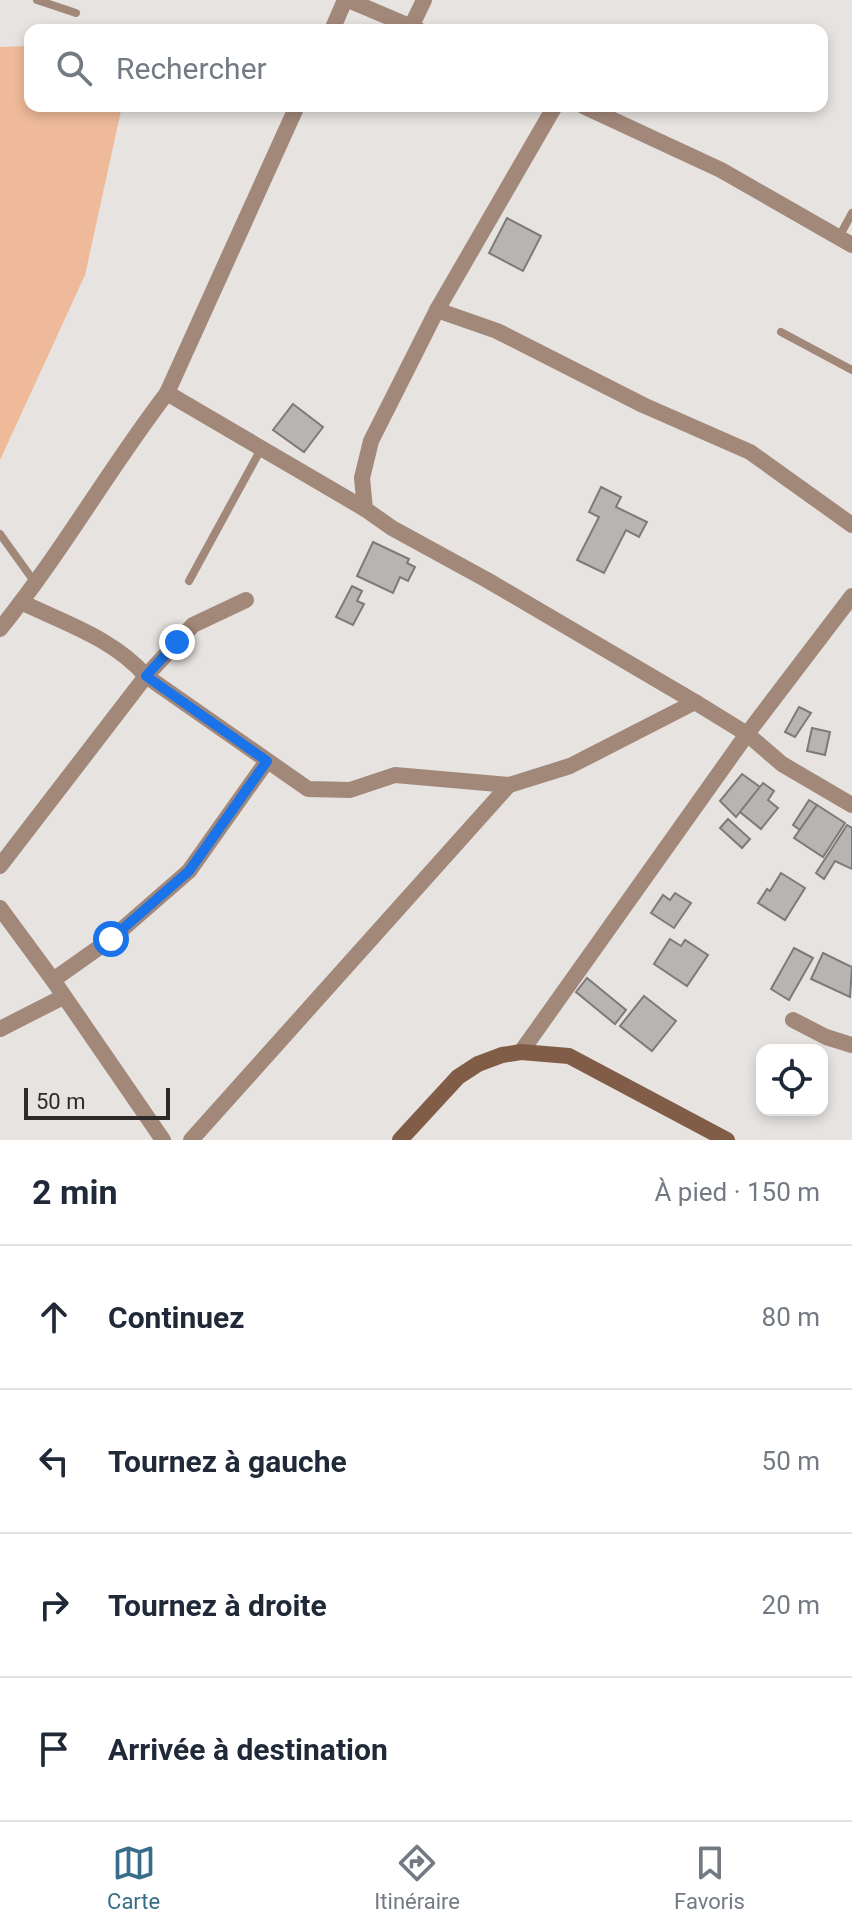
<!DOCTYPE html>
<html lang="fr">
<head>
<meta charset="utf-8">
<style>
	:root { --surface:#fff; --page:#f6f6f7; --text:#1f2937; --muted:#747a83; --line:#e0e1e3; --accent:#376d88 }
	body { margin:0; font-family:Roboto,sans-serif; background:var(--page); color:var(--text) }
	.controls { position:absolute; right:24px; bottom:24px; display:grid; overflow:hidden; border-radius:16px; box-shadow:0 4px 12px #0003 }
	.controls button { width:72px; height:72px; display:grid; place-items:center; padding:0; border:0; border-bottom:2px solid var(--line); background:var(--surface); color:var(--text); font:40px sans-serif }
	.scale { position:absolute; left:24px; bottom:20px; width:146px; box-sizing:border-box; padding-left:8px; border:4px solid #2c2b2a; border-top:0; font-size:22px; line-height:28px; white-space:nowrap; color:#2c2b2a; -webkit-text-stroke:6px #e6e3e1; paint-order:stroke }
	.stop { position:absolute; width:24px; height:24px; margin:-18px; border:6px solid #1a73e8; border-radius:50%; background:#fff }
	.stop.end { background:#1a73e8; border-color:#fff; box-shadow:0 2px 8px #0008 }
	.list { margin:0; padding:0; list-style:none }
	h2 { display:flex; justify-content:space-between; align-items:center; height:104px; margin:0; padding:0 32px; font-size:34px }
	h2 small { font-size:26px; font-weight:400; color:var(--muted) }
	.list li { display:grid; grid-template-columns:52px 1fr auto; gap:24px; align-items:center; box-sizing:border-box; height:144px; padding:0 32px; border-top:2px solid var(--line) }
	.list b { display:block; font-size:30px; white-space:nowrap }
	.list em { font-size:26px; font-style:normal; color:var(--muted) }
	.icon { flex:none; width:44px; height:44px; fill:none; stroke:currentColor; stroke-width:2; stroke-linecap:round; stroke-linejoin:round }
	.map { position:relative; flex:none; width:852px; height:1140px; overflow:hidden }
	.search { position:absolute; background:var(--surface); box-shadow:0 4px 12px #0003; left:24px; right:24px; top:24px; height:88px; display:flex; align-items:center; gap:20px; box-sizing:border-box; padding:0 28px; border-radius:16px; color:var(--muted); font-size:30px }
	.sheet { height:680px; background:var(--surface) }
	nav { display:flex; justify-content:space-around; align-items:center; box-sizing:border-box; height:112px; border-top:2px solid var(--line); background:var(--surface); font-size:22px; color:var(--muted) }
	nav a { display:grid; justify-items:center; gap:4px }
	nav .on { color:var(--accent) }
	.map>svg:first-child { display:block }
</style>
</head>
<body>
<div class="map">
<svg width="852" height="1140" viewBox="0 0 852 1140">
	<rect width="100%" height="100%" fill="#e6e3e1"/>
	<polygon fill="#eeba9a" points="30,46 30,106 122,106 85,275 0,460 0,47"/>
	<g fill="#b7b4b2" stroke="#7d7a79" stroke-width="2">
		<polygon points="507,218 541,236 523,271 489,253"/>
		<polygon points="293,404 323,427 304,452 273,430"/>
		<polygon points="601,487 621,497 616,507 647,522 639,537 626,530 604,573 577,560 599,517 589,512"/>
		<polygon points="373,542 409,559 407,563 415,567 408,581 400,577 393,593 357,576"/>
		<polygon points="352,586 362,591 357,601 364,604 353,625 336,617"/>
		<polygon points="799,707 811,713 795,737 785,732"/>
		<polygon points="812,728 830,732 825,755 807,751"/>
		<polygon points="742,774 760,787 736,817 720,801"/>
		<polygon points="763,783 774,791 768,800 778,808 761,829 740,812"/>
		<polygon points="809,800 817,805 800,830 793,825"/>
		<polygon points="817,805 845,823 823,857 794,838"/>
		<polygon points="728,819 750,839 742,848 720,828"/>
		<polygon points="847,825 852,828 852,869 835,861 824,879 816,873"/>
		<polygon points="781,873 805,888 785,920 758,903 767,889 770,891"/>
		<polygon points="675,893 691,903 674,928 651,913 663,895 670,900"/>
		<polygon points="670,939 681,946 685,940 708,955 687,986 654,964"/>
		<polygon points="794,948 813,958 789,1000 771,989"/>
		<polygon points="823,953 852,967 850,997 811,979"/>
		<polygon points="587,978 626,1010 615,1024 576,992"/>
		<polygon points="644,996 676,1021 652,1051 620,1026"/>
	</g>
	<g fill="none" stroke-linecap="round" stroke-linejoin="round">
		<g stroke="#a28879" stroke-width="8">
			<polyline points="37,0 76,13"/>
			<polyline points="839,237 852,213"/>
			<polyline points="781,332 852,370"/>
			<polyline points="0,534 36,584"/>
			<polyline points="189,581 261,449"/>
		</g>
		<g stroke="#a28879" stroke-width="16">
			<polyline points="348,0 419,30"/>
			<polyline points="411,27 424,0"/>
			<polyline points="332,30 345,0"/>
			<polyline points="555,106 437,310 371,441 362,478 365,509 392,528 487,580 695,702 747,734 782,764 852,805"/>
			<polyline points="583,106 721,170 852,245"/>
			<polyline points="437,310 497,331 643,405 750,452 852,525"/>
			<polyline points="167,393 297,106"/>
			<path d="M21,602C65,623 114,639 146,676L193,625L246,600"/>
			<path d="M0,629C61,554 108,470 167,393L365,509"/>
			<polyline points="0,866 146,676 308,789 350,790 395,775 509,785 570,766 695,702"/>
			<polyline points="0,908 53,980 163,1140"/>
			<polyline points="53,980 111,939 189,871 267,761"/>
			<polyline points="793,1020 826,1037 852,1045"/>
			<polyline points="0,1029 63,997"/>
			<polyline points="521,1052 747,734 852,596"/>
			<polyline points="191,1140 509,785"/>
		</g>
		<polyline stroke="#815d47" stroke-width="16" points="400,1140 458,1077 478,1064 502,1055 521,1052 569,1056 727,1140"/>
	</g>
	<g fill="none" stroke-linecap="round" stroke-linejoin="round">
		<polyline stroke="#1a73e8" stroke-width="10" points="111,939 189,871 267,761 146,676 177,642"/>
	</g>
</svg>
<div class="controls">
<button><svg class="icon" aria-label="locate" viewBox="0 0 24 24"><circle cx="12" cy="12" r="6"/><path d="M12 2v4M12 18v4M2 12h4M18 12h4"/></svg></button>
</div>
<div class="scale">50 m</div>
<div class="stop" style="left:111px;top:939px"></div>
<div class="stop end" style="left:177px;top:642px"></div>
<div class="search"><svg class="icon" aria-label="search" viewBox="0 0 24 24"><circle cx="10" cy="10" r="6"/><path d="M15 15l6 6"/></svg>Rechercher</div>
</div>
<section class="sheet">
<h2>2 min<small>À pied · 150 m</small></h2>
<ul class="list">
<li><svg class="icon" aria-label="ahead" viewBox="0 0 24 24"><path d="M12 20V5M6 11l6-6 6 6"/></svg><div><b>Continuez</b></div><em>80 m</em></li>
<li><svg class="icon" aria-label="left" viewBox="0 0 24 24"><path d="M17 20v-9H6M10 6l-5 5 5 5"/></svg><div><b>Tournez à gauche</b></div><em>50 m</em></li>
<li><svg class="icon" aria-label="right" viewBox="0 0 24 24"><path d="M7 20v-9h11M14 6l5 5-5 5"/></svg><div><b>Tournez à droite</b></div><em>20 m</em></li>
<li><svg class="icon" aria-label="arrive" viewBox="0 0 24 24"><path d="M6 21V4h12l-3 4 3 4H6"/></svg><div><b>Arrivée à destination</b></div></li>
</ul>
</section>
<nav>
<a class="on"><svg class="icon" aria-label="map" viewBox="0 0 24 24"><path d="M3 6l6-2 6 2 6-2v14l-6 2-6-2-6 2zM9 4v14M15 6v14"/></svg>Carte</a>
<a><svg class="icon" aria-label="directions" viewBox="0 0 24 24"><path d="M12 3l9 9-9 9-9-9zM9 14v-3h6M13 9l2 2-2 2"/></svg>Itinéraire</a>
<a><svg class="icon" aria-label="saved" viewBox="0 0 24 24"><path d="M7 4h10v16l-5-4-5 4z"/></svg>Favoris</a>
</nav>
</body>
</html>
